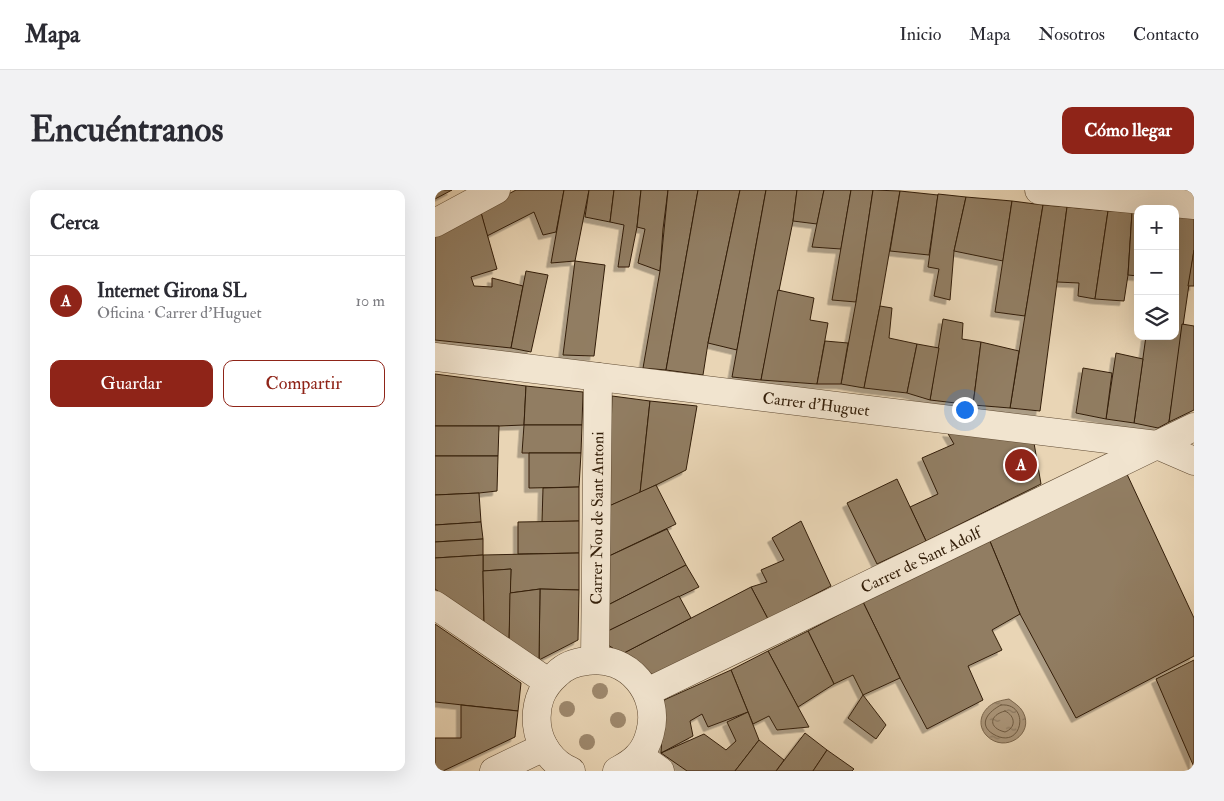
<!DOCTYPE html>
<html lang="es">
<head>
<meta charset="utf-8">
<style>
	:root { --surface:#fff; --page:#f2f2f3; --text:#2b2b33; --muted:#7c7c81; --line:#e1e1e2; --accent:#8f2418 }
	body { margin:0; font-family:"IM FELL Double Pica",serif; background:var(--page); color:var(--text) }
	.controls { position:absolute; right:15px; top:15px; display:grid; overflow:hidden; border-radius:10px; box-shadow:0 5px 20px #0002 }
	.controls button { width:45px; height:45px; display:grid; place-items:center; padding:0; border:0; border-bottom:1px solid var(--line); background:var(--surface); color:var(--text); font:25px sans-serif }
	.you { position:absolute; left:529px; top:219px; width:18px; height:18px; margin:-12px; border:4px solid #fff; border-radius:50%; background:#1a73e8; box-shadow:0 0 0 8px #1a73e833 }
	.badge { display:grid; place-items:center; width:32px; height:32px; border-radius:50%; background:var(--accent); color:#fff; font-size:16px; font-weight:700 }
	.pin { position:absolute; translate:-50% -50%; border:2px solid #fff; box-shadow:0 1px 5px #0006 }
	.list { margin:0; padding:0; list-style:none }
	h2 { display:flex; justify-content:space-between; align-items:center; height:65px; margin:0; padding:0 20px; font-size:21px }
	h2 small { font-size:16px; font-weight:400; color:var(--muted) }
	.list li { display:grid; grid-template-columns:32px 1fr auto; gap:15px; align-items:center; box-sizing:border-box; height:90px; padding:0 20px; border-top:1px solid var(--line) }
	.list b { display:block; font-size:19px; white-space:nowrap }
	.list p { margin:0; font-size:16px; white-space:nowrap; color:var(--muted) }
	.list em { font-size:16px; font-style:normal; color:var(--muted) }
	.actions { display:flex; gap:10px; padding:15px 20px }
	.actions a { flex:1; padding:11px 0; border:1px solid var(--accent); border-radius:10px; text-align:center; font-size:18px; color:var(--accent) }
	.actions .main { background:var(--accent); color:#fff }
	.icon { flex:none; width:28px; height:28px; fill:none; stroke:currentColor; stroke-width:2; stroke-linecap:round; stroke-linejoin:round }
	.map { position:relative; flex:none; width:759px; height:581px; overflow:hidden; border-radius:10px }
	header { display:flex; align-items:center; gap:30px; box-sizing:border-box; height:70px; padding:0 25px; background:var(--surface); border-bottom:1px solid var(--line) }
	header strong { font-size:24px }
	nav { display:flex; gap:28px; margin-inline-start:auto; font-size:18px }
	.intro { display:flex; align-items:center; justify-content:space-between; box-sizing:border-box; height:120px; padding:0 30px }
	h1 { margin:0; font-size:35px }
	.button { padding:12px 22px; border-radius:10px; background:var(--accent); color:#fff; font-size:18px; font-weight:700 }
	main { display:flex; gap:30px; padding:0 30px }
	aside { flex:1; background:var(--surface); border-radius:10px; box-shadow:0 5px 20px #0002 }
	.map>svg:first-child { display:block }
</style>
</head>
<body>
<header>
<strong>Mapa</strong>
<nav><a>Inicio</a><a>Mapa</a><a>Nosotros</a><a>Contacto</a></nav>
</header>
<div class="intro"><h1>Encuéntranos</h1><a class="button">Cómo llegar</a></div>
<main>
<aside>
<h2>Cerca<small></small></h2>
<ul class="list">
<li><span class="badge">A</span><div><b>Internet Girona SL</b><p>Oficina · Carrer d'Huguet</p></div><em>10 m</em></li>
</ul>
<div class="actions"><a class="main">Guardar</a><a>Compartir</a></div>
</aside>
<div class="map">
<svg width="759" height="581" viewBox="0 0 759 581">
	<defs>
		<pattern id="water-ripples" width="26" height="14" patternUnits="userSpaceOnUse" patternTransform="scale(1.25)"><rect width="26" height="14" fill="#ab967a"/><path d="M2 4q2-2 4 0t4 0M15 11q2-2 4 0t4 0" fill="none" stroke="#8c7a62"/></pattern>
		<filter id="shadow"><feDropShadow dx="-4.5" dy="4.5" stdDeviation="0" flood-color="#0004"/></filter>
	</defs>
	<rect width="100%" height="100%" fill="#e9d5b5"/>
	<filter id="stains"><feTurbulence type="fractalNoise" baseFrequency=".004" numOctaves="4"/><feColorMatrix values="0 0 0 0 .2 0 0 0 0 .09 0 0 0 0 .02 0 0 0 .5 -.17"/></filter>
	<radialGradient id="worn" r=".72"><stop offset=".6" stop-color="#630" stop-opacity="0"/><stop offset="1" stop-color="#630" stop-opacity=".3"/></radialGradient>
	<path fill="url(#water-ripples)" stroke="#7b664c" d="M574,509C579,513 585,516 588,522C600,544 570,564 552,546C541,535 546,520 559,513C563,511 568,510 574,509Z"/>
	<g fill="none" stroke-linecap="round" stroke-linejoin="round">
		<g stroke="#6e5a41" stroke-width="1">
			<path d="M566,515C596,512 588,562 558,544C542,534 554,521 566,515Z"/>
			<path d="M570,521C581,526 581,538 570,542C553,538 554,525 570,521Z"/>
		</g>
	</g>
	<g fill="#917d62" stroke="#321d08" filter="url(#shadow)">
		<polygon points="0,0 17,0 0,9"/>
		<polygon points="81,0 129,0 121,42 108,45 99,22 52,46 45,19"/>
		<polygon points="129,0 154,0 140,71 116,73"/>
		<polygon points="154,0 179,0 175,32 150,27"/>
		<polygon points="179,0 206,0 202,37 194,77 183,77 189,35 175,32"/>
		<polygon points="206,0 233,0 228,39 225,81 203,73 210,39 202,37"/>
		<polygon points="233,0 263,0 231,180 208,178 225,81"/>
		<polygon points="263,0 305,0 273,153 268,185 231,180"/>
		<polygon points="305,0 331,0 302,160 273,153"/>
		<polygon points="331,0 362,0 358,31 326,190 297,187"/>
		<polygon points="362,0 389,0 382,34 358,31"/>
		<polygon points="389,0 416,0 406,59 377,57"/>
		<polygon points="416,0 438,0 421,112 397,110"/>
		<polygon points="438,0 465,1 445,116 429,198 406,194 421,112"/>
		<polygon points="465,1 503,5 494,65 455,61"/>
		<polygon points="503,4 531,7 519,61 515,110 499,106 504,79 493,77"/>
		<polygon points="531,7 577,11 568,71 519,61"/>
		<polygon points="577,11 608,15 590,126 560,122"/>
		<polygon points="608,15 632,17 605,221 575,218"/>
		<polygon points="632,17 673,21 660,109 643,106 644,93 622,92"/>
		<polygon points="45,19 62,79 36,87 39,96 57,97 57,88 88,96 76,158 0,150 0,44"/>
		<polygon points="673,21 697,22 693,85 689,111 660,109"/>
		<polygon points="697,22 703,23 703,86 693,85"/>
		<polygon points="740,27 759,28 759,60 734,232 723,238 699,233 711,146 740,146"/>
		<polygon points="759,60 759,96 753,96"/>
		<polygon points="140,71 170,75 159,166 128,165"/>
		<polygon points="91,81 113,85 96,162 76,158"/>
		<polygon points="343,100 379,108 375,130 393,133 382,194 326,190"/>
		<polygon points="445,116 457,118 454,148 482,154 472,203 429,198"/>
		<polygon points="508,129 528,133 527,149 546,152 538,215 495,210"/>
		<polygon points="747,134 759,136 759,220 734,232"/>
		<polygon points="390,151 413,153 406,194 382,194"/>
		<polygon points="546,152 584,161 575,218 538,215"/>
		<polygon points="482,154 504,158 495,210 472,203"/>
		<polygon points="681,163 708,169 699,233 671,229"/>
		<polygon points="648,178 677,183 671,229 641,223"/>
		<polygon points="0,184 91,196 89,235 64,236 0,236"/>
		<polygon points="91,196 148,202 147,235 89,235"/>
		<polygon points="177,206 215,211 205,303 174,316"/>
		<polygon points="215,211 262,216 251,280 205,303"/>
		<polygon points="89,235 147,235 146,263 87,263"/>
		<polygon points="0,236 64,236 63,266 0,266"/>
		<polygon points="512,242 599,253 606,294 491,351 475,317 503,304 487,268 519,254"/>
		<polygon points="94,263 146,263 144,297 94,298"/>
		<polygon points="0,266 63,266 62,301 44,303 0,305"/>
		<polygon points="691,282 759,428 759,466 641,528 585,424 554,349"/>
		<polygon points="462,289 491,351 442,374 412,313"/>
		<polygon points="221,295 241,334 172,367 174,316"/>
		<polygon points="144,297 144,331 107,332 108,298"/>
		<polygon points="44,303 46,332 0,335 0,305"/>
		<polygon points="144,331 144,363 83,364 83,332"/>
		<polygon points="366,331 396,396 333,429 316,397 332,392 326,380 349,370 337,348"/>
		<polygon points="46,332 48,349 0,352 0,335"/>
		<polygon points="232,339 251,375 173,415 172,367"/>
		<polygon points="48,349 48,365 0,368 0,352"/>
		<polygon points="554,349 585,424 557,440 567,460 533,476 548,510 492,539 465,488 428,412"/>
		<polygon points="144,363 144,400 105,399 75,403 76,379 48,381 48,365"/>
		<polygon points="48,365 48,381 49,433 0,399 0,368"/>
		<polygon points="251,375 264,397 173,441 173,415"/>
		<polygon points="76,379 74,454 49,433 48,381"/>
		<polygon points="316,397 333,429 218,485 187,464"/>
		<polygon points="105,399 144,400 143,450 104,470"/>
		<polygon points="105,399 104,470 74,454 75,403"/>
		<polygon points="244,406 256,428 187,464 170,453 173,441"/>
		<polygon points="428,412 465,488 428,505 418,485 399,494 373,441"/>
		<polygon points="0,434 86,493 83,521 0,512"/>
		<polygon points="373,441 399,494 363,517 333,461"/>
		<polygon points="333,461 363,517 374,537 342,540 334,526 318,534 296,480"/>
		<polygon points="759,470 759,577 721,489"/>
		<polygon points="296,480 313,522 273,537 267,524 255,531 258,546 226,563 229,510"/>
		<polygon points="428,505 451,535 441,549 413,528"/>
		<polygon points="26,515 83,521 80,547 8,581 0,581 0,548 26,548"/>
		<polygon points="313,522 324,550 300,581 252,581 226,563 269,544 291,560 301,551 292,532"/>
		<polygon points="370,543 392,560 378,581 341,581"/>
		<polygon points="324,550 349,570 341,581 300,581"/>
		<polygon points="392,560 419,579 417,581 378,581"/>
	</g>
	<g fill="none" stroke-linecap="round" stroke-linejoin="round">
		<defs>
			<g id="street">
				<polyline points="604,0 759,15"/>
				<polyline points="0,33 61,0"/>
				<path id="s1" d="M0,167L722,255L759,271"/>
				<polyline points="0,415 113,492"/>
				<path id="s2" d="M160,469L163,187"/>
				<path id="s3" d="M212,502L759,237"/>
				<polyline points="204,566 225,581"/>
				<polyline points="59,581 109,557"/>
				<path d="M136,581C118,574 104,555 102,535C100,514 106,498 122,484C130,476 141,472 152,471C193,464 226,504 215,543C213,551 209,560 203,566C197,573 189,577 182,581"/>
			</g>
		</defs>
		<use href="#street" stroke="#604b33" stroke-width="29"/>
		<use href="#street" stroke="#f1e4cf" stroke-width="28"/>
	</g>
	<g fill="#9e896e">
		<circle cx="165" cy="501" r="8"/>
		<circle cx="132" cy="519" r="8"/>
		<circle cx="183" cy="530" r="8"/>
		<circle cx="152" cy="552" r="8"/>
	</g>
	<g text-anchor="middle" stroke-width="4" stroke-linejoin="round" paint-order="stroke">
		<g font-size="16" fill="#321d08" stroke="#f1e4cf">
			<text dy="6" stroke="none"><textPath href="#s1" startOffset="384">Carrer d'Huguet</textPath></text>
			<text dy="6" stroke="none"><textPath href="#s2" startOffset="141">Carrer Nou de Sant Antoni</textPath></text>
			<text dy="6" stroke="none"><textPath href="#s3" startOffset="304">Carrer de Sant Adolf</textPath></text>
		</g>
	</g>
	<rect width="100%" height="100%" filter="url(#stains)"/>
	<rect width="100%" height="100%" fill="url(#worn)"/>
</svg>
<div class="controls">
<button>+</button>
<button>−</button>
<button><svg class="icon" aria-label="layers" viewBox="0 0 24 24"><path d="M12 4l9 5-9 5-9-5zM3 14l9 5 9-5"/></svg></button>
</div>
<div class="you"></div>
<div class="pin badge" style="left:586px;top:275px">A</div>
</div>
</main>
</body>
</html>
